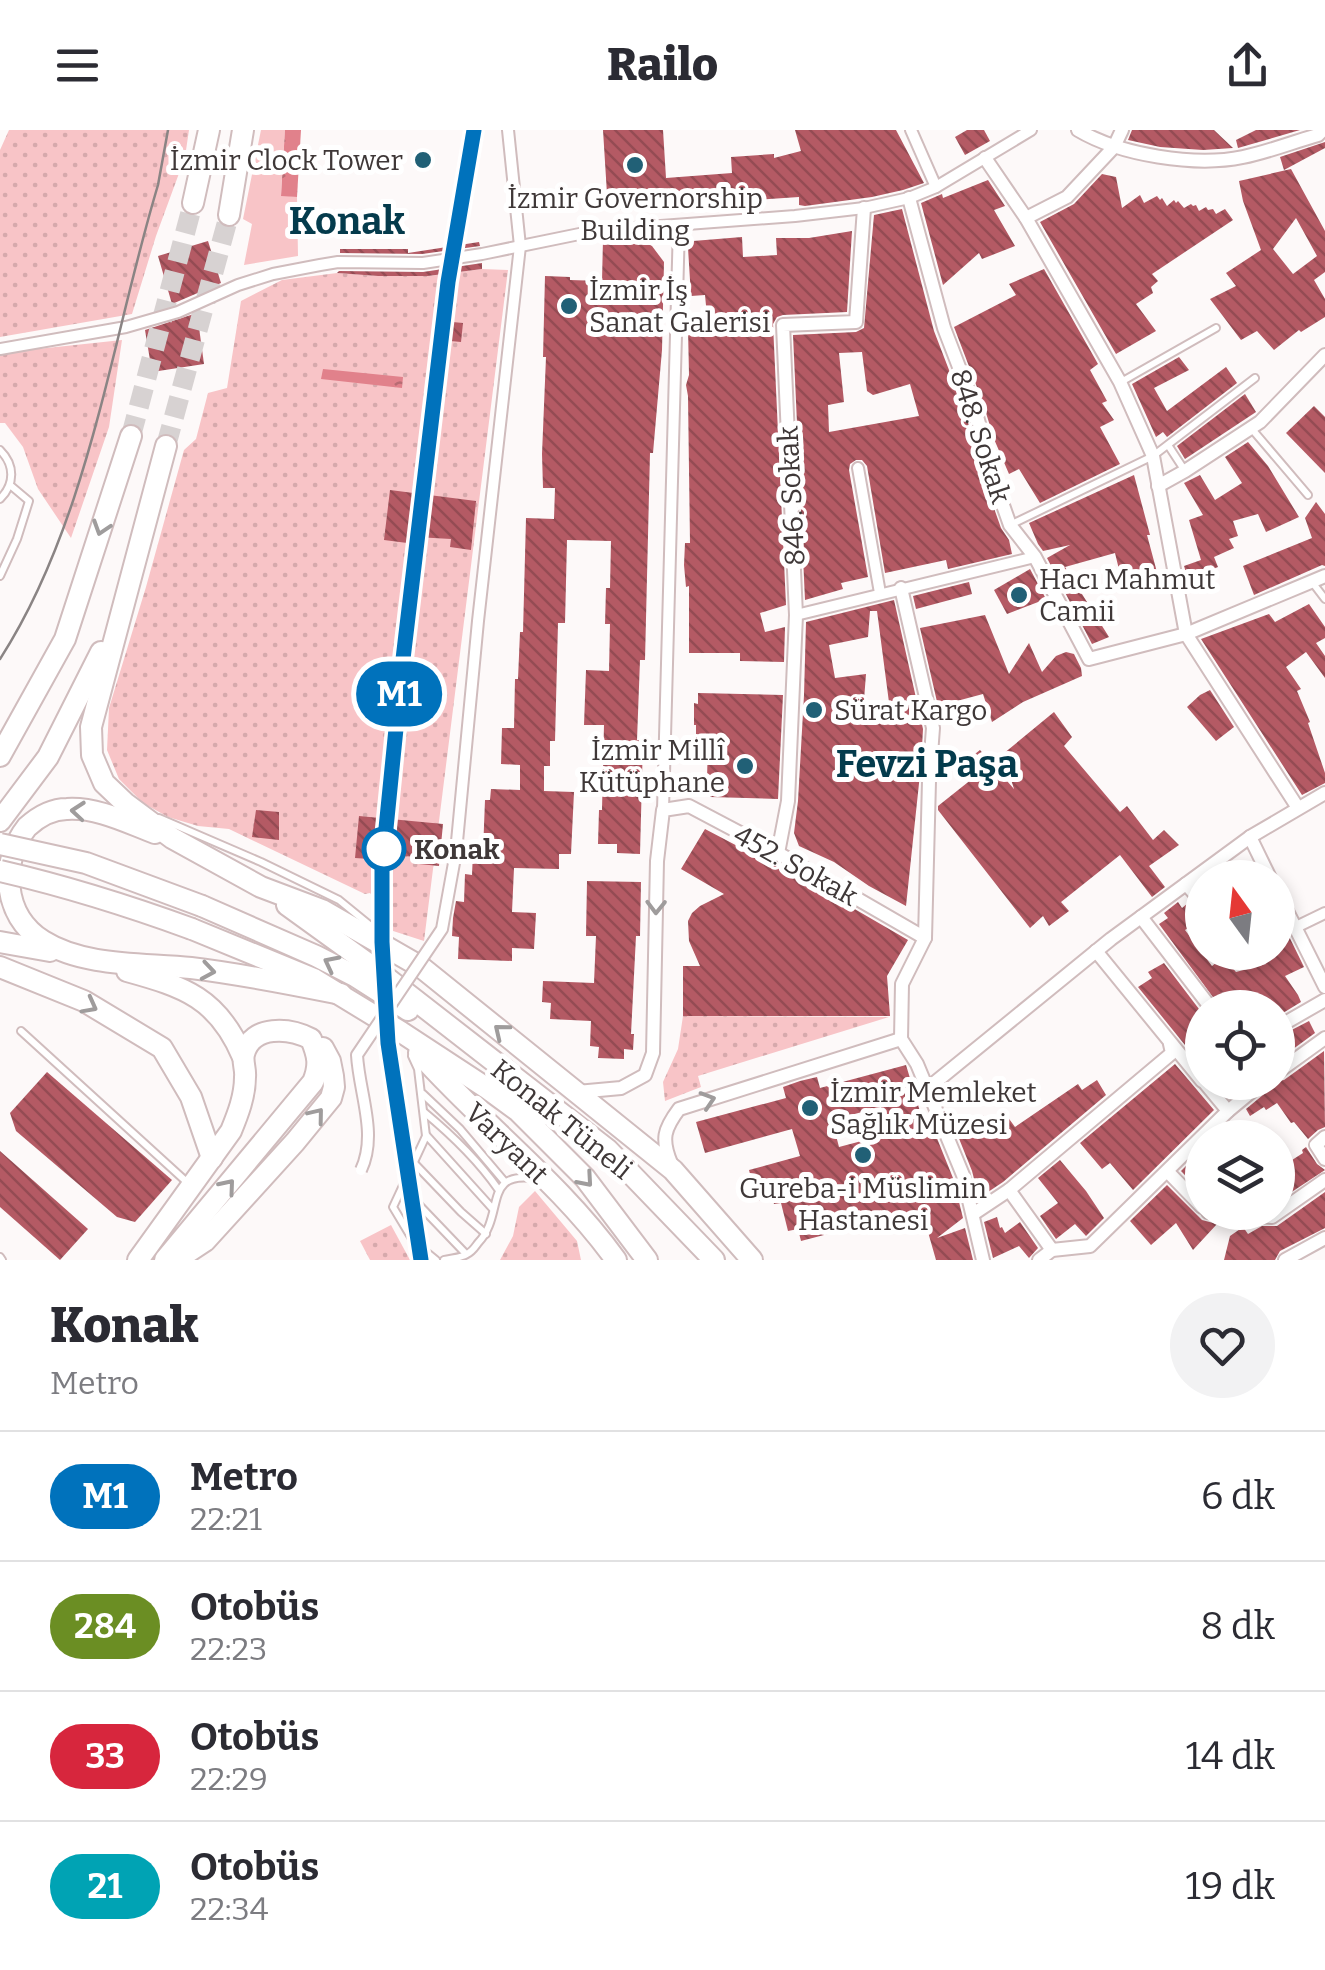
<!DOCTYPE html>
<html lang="tr">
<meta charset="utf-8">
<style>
body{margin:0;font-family:Bitter,serif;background:#f2f2f3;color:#2b2b33;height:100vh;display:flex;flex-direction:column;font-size:38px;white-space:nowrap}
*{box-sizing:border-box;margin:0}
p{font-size:32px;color:#7c7c81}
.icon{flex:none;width:55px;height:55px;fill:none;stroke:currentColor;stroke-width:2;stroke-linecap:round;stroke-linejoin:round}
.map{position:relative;height:1130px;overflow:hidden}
.sheet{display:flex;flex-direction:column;background:#fff;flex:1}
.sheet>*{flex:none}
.badge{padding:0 20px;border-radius:32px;font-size:35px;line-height:65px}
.needle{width:65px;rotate:345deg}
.tools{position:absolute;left:1185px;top:730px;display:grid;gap:20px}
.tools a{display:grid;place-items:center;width:110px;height:110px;border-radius:50%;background:#fff;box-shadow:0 5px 15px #0003;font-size:50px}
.map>.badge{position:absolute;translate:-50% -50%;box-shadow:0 0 0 5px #fff}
.round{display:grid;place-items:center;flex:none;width:105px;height:105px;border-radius:52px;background:#f2f2f3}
.head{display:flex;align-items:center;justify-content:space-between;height:170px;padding:0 50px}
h1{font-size:48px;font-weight:800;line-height:75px}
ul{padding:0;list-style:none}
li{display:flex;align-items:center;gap:30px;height:130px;padding:0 50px;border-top:2px solid #e1e1e2}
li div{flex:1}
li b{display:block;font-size:38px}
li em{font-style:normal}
li .badge{min-width:110px;font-weight:700;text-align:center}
header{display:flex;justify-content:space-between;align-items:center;height:130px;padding:0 50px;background:#fff;font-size:45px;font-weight:800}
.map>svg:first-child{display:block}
</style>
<header><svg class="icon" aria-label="menu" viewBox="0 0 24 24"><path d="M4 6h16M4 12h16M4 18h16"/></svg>Railo<svg class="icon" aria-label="share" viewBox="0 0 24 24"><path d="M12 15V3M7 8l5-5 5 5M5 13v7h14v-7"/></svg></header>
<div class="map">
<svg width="1325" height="1130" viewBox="0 0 1325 1130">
<defs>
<pattern id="park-dots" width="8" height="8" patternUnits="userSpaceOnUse" patternTransform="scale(2.5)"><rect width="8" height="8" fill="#f8c4c7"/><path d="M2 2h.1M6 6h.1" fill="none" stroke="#d6a9ac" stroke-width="1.8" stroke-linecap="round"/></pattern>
<pattern id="water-ripples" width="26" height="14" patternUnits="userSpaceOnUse" patternTransform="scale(2.5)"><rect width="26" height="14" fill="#e1818b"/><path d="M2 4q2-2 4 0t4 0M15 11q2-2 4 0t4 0" fill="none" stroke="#b86b73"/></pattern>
<pattern id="building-back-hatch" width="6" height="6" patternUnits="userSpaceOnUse" patternTransform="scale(2.5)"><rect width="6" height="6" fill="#b45a64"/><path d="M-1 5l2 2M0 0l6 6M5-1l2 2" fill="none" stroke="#944b53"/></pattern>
</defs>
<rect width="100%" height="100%" fill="#fdf9f9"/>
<path fill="#f8c4c7" d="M261,0h24l-4,65 16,2 1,59 -54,9 8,-41 -9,-5z"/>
<g fill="url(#park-dots)">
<path d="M9,0h180l-4,27 -29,79 -24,78 -132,23v-187z"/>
<path d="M482,139l26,1 -84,671 -34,-11 -18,-21 6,-6 -8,-10 -5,1 -136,-65 -31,-3 -30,-9 -25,-14 -24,-24 -12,-29 2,-42 37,-121 38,-137 12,-11 12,-46 19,-5 14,-87 41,-21 55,-7 41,3h51z"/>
<path d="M122,210l-13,87 -38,111 -33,-49 -15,-42 -18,-24h-5v-70z"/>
<path d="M683,886l206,1 -191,59 3,11 -36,14 -2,-19 15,-33z"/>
<path d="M535,1061l42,50 4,19h-81l13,-24 6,-29z"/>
<path d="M391,1095l19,35h-40l-10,-19z"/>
</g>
<g fill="url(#water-ripples)">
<path d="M285,0h16l-4,67 -16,-1z"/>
<path d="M323,239l80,8 -1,11 -81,-9z"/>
</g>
<g fill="url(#building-back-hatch)" fill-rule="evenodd">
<path d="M603,0h60l3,48 66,-5 -1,-16 43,-3v4l27,-7 -6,-21h101l28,53 -21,7 -31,7 -67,9 -6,-1v-8l-191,13z"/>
<path d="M967,0h17l6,11 -25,14 -10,-18z"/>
<path d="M1132,0h82l19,18 -30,2 -43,-3 -32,-7z"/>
<path d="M1256,0h44l-62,18 -2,-8z"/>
<path d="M1325,12v6l-41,22 -4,-13z"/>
<path d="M1291,39l34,62v41l-11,8 11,19v18l-24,15 -2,-2 -25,20 -17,-19 -16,9 -31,-41 26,-13 -10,-13 35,-23 -18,-49 -4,-20zM1296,88l21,38 -24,18 -20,-25z"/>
<path d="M1102,44l14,3 6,31 18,-13 4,8 13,-7 3,4 2,-2 5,8 7,-6 2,3 2,-2 6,7 7,-4 2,2 3,-1 3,6 7,-4 2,3 5,-1 3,5 9,-5 8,11 -81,54 6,7 -7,6 2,6 -17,11 20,27 -40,23 -76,-132 34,-18z"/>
<path d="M988,50l17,26 -11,4 21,36 -33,13 -3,-6 -36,32 -22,-82 21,-9 1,4z"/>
<path d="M902,79l32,122 30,78 26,88 11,31 8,12 3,14 -64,15 -2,-9 -61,13 -18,-107 -5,-6h-6l-6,4 -1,6 19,107 -27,6 2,6 -38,11 -12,-265 63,-3 8,-4 10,-113zM862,222l5,39 6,4 37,-11 9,32 -90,16 -1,-27 16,-3 -5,-49z"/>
<path d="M852,101l-5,81 -64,3 -6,2 -4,7 13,281 -26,8 5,19 20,-5 -1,35 -44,-1v-8h-51v-67l-3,1 -2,-22 1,-22h5l-2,-147 -2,-11 3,-10 -1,-47 20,-2 -3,-31 -14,1 -3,-48 5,-7 49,-4 1,20 34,-2 -1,-17h33z"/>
<path d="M635,107l17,9 12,16 -2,88 -9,103h-3l-5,207h-5l-3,80h6l-3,114 -23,-1v-9h-19l1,-34h3l2,-85h-20l2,-55 23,1 1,-47h-5l1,-36h4l1,-47 -44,-1 -2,83h-7l-3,118h-5v25h-6v25l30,1 -3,62h-12v15l-45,-1 -2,44 24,1 -2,36 -22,-1v13l-54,-2 1,-22 -7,-1 1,-18 3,-17 8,1 1,-28 7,1 1,-23h10l2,-52h5l1,-11 29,1v-25l-19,-1 1,-36h12l1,-49h3l2,-47h3l3,-114 28,1 1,-31h-12l-1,-34 4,-97h-3l2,-81 25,1v3l32,1 1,-42z"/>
<path d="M208,111l13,42 -49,21 -14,-48z"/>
<path d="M479,112l1,4 -58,8 -82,-1v-4h68v4z"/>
<path d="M482,133v6l-54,7h-50l-41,-3 2,-2 84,1z"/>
<path d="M1044,139l54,95 -8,6 17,31 -5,2 12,17 -14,7 20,37 -80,39 -21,-34 -10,5 -15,-35 -11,-36 -29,-76 62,-32 -7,-11z"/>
<path d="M197,183l7,51 -52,8 -7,-42z"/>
<path d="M442,191l21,2 -2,19 -21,-2z"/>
<path d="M1179,227l10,13 -35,18 13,23 59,-44 11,16 -70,54 -4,-5 -7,5 -24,-53z"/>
<path d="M1245,264l11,18 -71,47 -8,-13z"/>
<path d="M1314,276l11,11v56l-39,-40z"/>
<path d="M1248,312l20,24 31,51 -33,15 -8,-18 -25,7 5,15 -9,3 5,9 -20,9 4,10 -30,12 -4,-13 17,-6 -12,-40 14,-5 -19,-32 16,-8 15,25 27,-17 -17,-26z"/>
<path d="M1134,345l16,60h-3l11,41 -35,10 -8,-33 -50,14 44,70 -17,7 -45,-86 23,-13 -27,6 -5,-7 -9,-21z"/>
<path d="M390,360l86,11 -5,49 -21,-3 1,-8 -35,-2 -1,7 -31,-4z"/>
<path d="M1316,372l9,12v52l-3,-1 -68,30 -11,-29 69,-28 -7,-20z"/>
<path d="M1030,439l16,30 -39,15 -13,-24z"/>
<path d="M969,452l3,12 -56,15 -3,-13z"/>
<path d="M894,470l29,129 -1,18 -22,26 20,1 -14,132 -37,-20 -35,-24 -35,-16 -5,-13 4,-32 6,-106 2,-73zM870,481h7l13,99 -27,3 3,-39 -31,4 -6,-33 39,-8z"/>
<path d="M1309,474l16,23v11l-9,5 9,13v22l-19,-26 -20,15 15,22 -4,2 13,31 -2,1 17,50v10l-23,12 -101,-156 68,-25 6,8z"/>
<path d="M985,485l24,59 20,-31 13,29 14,-16 10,-4 8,2 7,14 1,8 -59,26 -31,20 -9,-28 -45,12 -18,-78z"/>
<path d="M1210,560l24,37 -18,14 -29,-34 13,-12z"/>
<path d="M698,563l85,2 -5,104 -68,-2v-17h-3l1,-41h-12v-14h-2v-22l4,1z"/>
<path d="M1054,582l18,25 -8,9 56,66 7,-6 26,34 11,-10 15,15 -30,21 16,21 -13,10 -32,-42 -59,47 8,9 -20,15 -6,-10 -13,12 -92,-118v-4l34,-27 -11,-14 19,-15 34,39 -11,-35z"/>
<path d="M256,680l23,2v28l-27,-3z"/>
<path d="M359,686l84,8 -4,42 -20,-2 1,-7 -36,-2v5l-29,-2z"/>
<path d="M705,699l122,64 81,47 -21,36 3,40h-207v-50h17l-11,-25 -1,-20 4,-8 8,-7 24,-12 -43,-25z"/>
<path d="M587,751l54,1 -1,54h-4l-5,98h3l-1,16 -9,-1v10l-26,-1 1,-11 -9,-1 1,-25 -41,-2 1,-16 -9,-1 1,-21 51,2 2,-47h-10z"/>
<path d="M1178,772l4,6 6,-5 13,16 -16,11 27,36 11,-9 13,15 30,-8 -8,-12h20v-38l26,53 -19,9 13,19 3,7 -23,14v-8h-57l-62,-84 9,-6 -4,-5z"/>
<path d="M1164,833l38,50v53l-64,-79 14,-9 -4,-6z"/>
<path d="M1309,891l6,12 -37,27v-23z"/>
<path d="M1324,921l1,76 -7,3 -10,9 -14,-17 -3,1 -14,-20 -11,7 -2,-3 -14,9 -4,-7 23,-19 4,-8 11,-2z"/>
<path d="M1175,934l39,46 -81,80 -23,-27 -8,6 -22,-26z"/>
<path d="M906,935l19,63 7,-2 21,52 10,40 -26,20 28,-10 8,32h-37l-10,-35 -21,6 -9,-3 -3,-11 -92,24 -3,-12 -10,2 -7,-28 -7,1 -2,-7 -15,4 -8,-31 51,-14 -8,-27 -87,24 -9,-31 90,-24 -3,-11 17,-6 17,-4 3,11zM881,977l7,27 -49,13 -7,-27z"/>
<path d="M47,942l125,108 -37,42 -18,-5 -101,-86 -6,-18z"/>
<path d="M1097,950l9,15 -103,87 -24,16 -7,-27 -18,-45 23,-7 6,-4 9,13 15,-12 8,11 63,-43 4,6z"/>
<path d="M1217,952h30l-18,15z"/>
<path d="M1306,1017l11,17 8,6 -47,31v-32l25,-16 -1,-3z"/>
<path d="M0,1021l88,78 -28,31 -60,-53z"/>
<path d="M1196,1026l6,10v27l-21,-22z"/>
<path d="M1060,1030l26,31 18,27 -18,18 -11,-12 -19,15 -16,-23 18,-13 -20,-25z"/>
<path d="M1167,1055l35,35 15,4 -24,26 -17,-27 -25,22 -21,-24z"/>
<path d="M1325,1062v36l-45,23 -5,9h-51l6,-24 13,-9 5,7 14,-8h15z"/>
<path d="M997,1087l3,11 2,-1 3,6 15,-11 18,26 -9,10 -10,-12 -26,12 -9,-36z"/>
</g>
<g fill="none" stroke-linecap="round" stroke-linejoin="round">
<g stroke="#d7d2d2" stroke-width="20" stroke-dasharray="20 10" stroke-linecap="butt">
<path d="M131,306l62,-233"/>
<path d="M166,316l63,-231"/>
</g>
<defs>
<g id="service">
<path d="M1121,252l95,-54"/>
<path d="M1251,298l57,67"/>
<path d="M1168,315l17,26"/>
<path d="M0,320c15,15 15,34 0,49"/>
<path d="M1010,395l143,-69 102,-78"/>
<path d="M0,446l17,-37 12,-38 -19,-16"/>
<path d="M1312,452l13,17"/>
<path d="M159,688l102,44 78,38 38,31"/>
<path d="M21,901l169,154"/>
<path d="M412,926l6,13 8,67 -33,71 21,35 22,18"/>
<path d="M423,964l37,35 44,52"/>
<path d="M424,982c29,24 53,47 74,77"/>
<path d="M427,1006l65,72"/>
<path d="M414,1033l47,49 25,22"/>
<path d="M404,1054l16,22 46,48"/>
<path d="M0,1127l2,3"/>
<path d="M444,1130c7,-2 18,-2 23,-6 5,-2 8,-7 11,-11 28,-29 3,-74 60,-64"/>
</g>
<g id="pedestrian">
<path d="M911,0l25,57"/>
<path d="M0,219l126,-22 52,-15 60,-27 35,-11 47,-9 18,-3 85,1 59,-9 112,-23 201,-15 69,-8 45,-10 27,-11 95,-57"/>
<path d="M858,338l22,125"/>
<path d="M796,485l239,-58"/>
<path d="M663,680l16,-585"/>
<path d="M456,722l22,-231 42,-375 -12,-116"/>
<path d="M1294,798l31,-15"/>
</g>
<g id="minor">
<path d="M1078,0c42,25 117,37 165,27 25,-5 50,-15 75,-22l5,-5"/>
<path d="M985,28l41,60 94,164 33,74 33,178 112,174"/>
<path d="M909,68l35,130 30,78 25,88 11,31 25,32 54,102 97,-25 139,-58"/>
<path d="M1026,88l41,-21 47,-50 8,-17"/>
<path d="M1158,356l27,-15 75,-49 65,-67"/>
<path d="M901,458l32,140 -4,53 -4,157 -23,46 -1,55 16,25 46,111 20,85"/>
<path d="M1250,707l20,41"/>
<path d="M778,723l10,-52 8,-186 -13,-290 73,-3 8,-114"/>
<path d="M1186,754l16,18"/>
<path d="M1278,763l47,94"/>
<path d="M1141,787l70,91"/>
<path d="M1096,821l106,130"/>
<path d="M1278,897l47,-27"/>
<path d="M1278,942l47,-34"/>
<path d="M1204,952l24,29"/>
<path d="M927,959l184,-150 139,-102 75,-44"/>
<path d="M577,962l44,-4 24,-13 8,-22 4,-192 6,-51 26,-4 89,47 147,85"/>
<path d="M1325,1007l-9,8 9,14"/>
<path d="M671,1033c-10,-24 -7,-34 8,-54l222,-70"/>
<path d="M1168,1042l34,35"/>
<path d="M1009,1060l43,60"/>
<path d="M1208,1082l64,5 53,-37"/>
<path d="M973,1084l36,-24 163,-137 -2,-9"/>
<path d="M1039,1130l13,-10 38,-4 138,-135 35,-29"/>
<path d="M1285,1130l40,-22"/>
</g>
<g id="primary">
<path d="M193,73l16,-73"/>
<path d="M229,85l14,-85"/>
<path d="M166,316l-75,281 1,28 12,28 21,20 47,35 89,49 61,23 99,57 252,203 79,90"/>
<path d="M0,626l65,-117 66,-203"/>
<path d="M0,691l48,-64 53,-105"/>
<path d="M155,703c-27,-10 -58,-26 -88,-24 -15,0 -29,8 -40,18 -27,34 -25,88 16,114 41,26 101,22 148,27 51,6 100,16 150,26"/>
<path d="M287,775l83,60 238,185 106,110"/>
<path d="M202,776l114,50 39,20 53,34"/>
<path d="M192,799l122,50 87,53 87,57 30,22 67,67 62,82"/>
<path d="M0,812l50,9"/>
<path d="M0,837l84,34 78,47 29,49 21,61"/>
<path d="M127,841c58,16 91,27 116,86"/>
<path d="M419,923c63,71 141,129 197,207"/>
<path d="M138,1130l93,-129c7,-17 14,-35 14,-54 1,-8 -3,-15 -1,-23 8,-30 46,-26 67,-15 7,17 9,26 2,43l-148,178"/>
<path d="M176,1130l29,-19 90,-99 36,-44 3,-11 -1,-11 -3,-15 -7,-13"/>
</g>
</defs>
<use href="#service" stroke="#d0bcbd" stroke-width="10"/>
<use href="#pedestrian" stroke="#d0bcbd" stroke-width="14"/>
<use href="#minor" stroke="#d0bcbd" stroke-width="16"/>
<use href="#primary" stroke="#d0bcbd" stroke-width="24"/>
<use href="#service" stroke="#fff" stroke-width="6"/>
<use href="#pedestrian" stroke="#fff" stroke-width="10"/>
<use href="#minor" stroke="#fff" stroke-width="12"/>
<use href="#primary" stroke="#fff" stroke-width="20"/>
<path stroke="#8a8484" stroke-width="2.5" d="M0,529c89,-138 111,-318 158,-474l10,-55"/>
<defs>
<path id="pedestrian-bridge" d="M361,1040c17,-36 -2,-77 -4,-115l85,-126 14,-77"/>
<g id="primary-bridge">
<path d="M0,714l86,19 116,43"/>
<path d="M0,741c65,15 129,35 192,58"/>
</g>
</defs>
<use href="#pedestrian-bridge" stroke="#d0bcbd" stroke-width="14" stroke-linecap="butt"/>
<use href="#primary-bridge" stroke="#d0bcbd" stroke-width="24" stroke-linecap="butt"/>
<use href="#pedestrian-bridge" stroke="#fff" stroke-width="10"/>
<use href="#primary-bridge" stroke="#fff" stroke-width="20"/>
</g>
<defs><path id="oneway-chevron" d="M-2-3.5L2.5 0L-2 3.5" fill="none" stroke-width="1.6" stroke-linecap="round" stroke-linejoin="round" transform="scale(2.5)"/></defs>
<g stroke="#9f9c9c">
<use href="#oneway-chevron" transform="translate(101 398) rotate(108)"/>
<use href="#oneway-chevron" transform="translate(78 681) rotate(-175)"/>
<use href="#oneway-chevron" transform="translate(656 777) rotate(91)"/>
<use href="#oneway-chevron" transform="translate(331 833) rotate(-153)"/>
<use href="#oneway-chevron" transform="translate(208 841) rotate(9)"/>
<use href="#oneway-chevron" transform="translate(90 876) rotate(28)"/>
<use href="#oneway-chevron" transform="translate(501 901) rotate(-141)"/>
<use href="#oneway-chevron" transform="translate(708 970) rotate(-18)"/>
<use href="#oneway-chevron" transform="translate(317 985) rotate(-51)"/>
<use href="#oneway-chevron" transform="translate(586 1050) rotate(49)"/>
<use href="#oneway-chevron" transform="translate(228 1056) rotate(-50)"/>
</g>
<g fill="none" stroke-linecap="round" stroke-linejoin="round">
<defs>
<path id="line" d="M421,1130l-33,-217 -6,-101v-74l21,-209 45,-377 26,-152"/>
</defs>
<use href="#line" stroke="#fff" stroke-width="22"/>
<use href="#line" stroke="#0072bc" stroke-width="15"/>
</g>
<g fill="#216076" stroke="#fff" stroke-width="4">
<circle cx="423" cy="30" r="10"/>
<circle cx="635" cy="35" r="10"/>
<circle cx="569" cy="176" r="10"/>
<circle cx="1019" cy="465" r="10"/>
<circle cx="814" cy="580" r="10"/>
<circle cx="745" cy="636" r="10"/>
<circle cx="810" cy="978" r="10"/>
<circle cx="863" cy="1025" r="10"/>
</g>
<circle fill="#fff" stroke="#0072bc" stroke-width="5" cx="384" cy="719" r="20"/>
<g text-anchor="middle" stroke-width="10" stroke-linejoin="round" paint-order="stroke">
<g font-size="28" fill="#3f3838" stroke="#fff" text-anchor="start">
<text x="403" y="40" text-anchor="end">İzmir Clock Tower</text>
<text x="635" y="78" text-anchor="middle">İzmir Governorship<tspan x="635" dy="32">Building</tspan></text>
<text x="589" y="170">İzmir İş<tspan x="589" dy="32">Sanat Galerisi</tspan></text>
<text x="1039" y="459">Hacı Mahmut<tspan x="1039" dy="32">Camii</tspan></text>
<text x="834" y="590">Sürat Kargo</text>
<text x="725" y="630" text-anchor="end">İzmir Millî<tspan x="725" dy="32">Kütüphane</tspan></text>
<text x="830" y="972">İzmir Memleket<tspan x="830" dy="32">Sağlık Müzesi</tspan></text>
<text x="863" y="1068" text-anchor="middle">Gureba-i Müslimin<tspan x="863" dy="32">Hastanesi</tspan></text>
</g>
<g font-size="28" fill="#3f3838" stroke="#fff">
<text transform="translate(981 306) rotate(72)" y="10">848. Sokak</text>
<text transform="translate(791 366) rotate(-93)" y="10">846. Sokak</text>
<text transform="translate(796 735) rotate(29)" y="10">452. Sokak</text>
<text transform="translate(562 989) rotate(39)" y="10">Konak Tüneli</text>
<text transform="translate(507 1013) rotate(44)" y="10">Varyant</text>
</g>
<g font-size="28" font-weight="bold" fill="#3f3838" stroke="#fff" text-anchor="start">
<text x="414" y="729">Konak</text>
</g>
<g font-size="38" font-weight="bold" fill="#043b4c" stroke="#fff">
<text x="347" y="104">Konak</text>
<text x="927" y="647">Fevzi Paşa</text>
</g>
</g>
</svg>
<div class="tools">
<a><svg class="needle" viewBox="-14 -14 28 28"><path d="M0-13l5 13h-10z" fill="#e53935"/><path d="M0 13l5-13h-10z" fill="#7c7c81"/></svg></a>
<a><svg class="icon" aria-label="locate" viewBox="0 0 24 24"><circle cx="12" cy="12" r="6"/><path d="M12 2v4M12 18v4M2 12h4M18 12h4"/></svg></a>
<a><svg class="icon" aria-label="layers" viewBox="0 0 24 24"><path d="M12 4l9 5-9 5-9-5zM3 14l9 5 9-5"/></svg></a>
</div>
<b class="badge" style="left:399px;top:564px;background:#0072bc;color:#fff">M1</b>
</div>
<section class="sheet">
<div class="head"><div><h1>Konak</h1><p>Metro</p></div><a class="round"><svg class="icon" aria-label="heart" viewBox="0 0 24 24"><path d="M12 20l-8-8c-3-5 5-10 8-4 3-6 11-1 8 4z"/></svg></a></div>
<ul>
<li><span class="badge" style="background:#0072bc;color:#fff">M1</span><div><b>Metro</b><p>22:21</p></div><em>6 dk</em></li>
<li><span class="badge" style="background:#6b8e23;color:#fff">284</span><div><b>Otobüs</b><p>22:23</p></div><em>8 dk</em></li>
<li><span class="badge" style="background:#d7263d;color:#fff">33</span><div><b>Otobüs</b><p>22:29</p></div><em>14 dk</em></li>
<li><span class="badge" style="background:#00a3b4;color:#fff">21</span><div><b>Otobüs</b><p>22:34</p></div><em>19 dk</em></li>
</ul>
</section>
